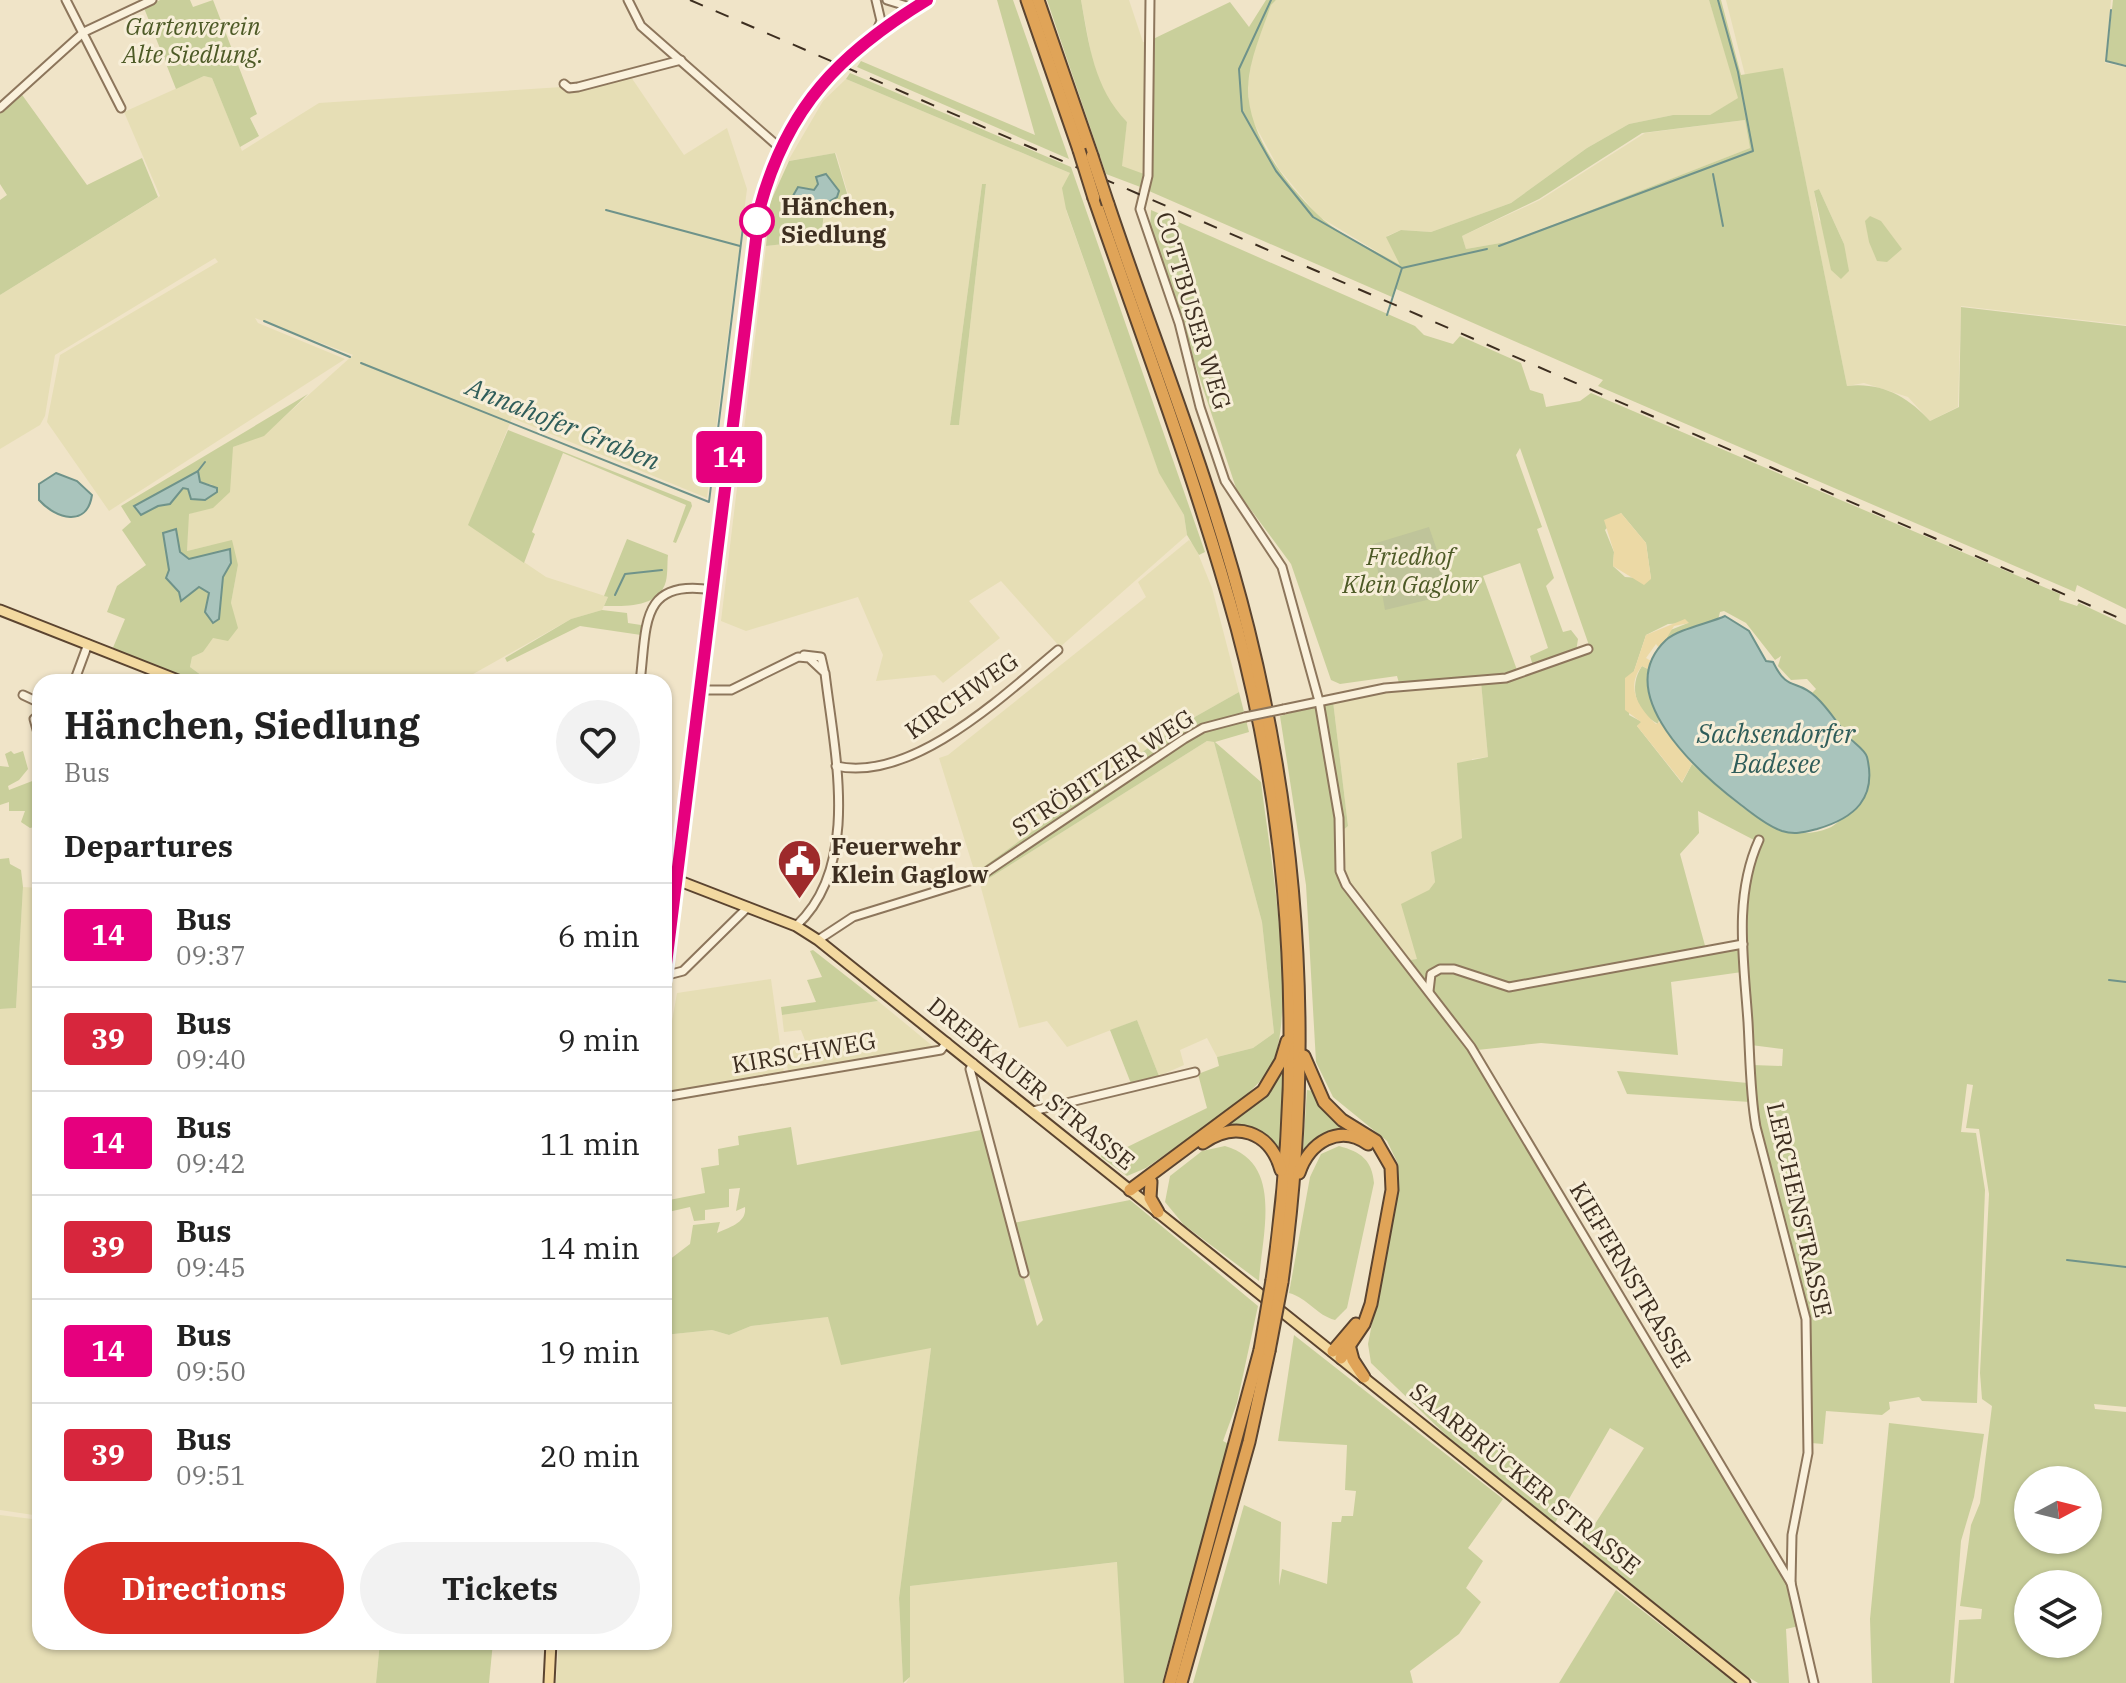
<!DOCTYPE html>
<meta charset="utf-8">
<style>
body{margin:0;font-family:"IBM Plex Serif",serif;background:#f2f2f2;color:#222;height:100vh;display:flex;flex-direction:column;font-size:30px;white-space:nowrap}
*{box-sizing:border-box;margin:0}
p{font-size:26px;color:#767676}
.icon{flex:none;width:44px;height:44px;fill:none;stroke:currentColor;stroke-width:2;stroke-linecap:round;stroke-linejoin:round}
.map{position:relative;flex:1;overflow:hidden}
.drawer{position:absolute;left:32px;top:674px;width:640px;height:976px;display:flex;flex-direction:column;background:#fff;border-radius:24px;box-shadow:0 2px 6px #0004}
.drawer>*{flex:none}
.badge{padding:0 16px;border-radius:6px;font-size:28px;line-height:52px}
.needle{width:52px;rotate:83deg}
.buttons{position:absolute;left:2014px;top:1466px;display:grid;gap:16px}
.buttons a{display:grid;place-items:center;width:88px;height:88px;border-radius:50%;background:#fff;box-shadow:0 2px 6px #0004;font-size:40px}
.map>.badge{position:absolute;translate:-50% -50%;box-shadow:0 0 0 4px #fff}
h2{padding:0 32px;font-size:30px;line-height:72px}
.round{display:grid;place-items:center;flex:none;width:84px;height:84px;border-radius:42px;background:#f2f2f2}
.overview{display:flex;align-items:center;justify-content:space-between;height:136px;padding:0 32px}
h1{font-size:38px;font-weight:700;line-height:60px}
.button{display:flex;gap:16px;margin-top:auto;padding:16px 32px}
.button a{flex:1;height:92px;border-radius:48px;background:#d93025;color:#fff;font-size:32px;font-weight:700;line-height:92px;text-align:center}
.button a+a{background:#f2f2f2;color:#222}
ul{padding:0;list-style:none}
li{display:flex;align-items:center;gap:24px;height:104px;padding:0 32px;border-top:2px solid #e0e0e0}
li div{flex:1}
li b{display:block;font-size:30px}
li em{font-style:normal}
li .badge{min-width:88px;font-weight:700;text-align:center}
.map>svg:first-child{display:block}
</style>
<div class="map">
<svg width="2126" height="1683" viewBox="0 0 2126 1683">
<rect width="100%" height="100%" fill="#f0e4c8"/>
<g fill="#e6deb5" fill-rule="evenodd">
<path d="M1081,0h48l14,42h4v134l-26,-9 6,-45 -18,-18 -14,-29z"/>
<path d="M1276,0h433l30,98 -29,17h-37l-44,9 -42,24 -76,55 -80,29 -30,-2 -14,6 14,30 -83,-50 -39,-47 -29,-53 -2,-31 4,-28 19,-52z"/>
<path d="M1726,0h385l-6,63 21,4v258l-165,-19 -3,101 -28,14 -22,-24 -44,-14 -17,3 -64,-317 -38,6zM1819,189l16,35 9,20 -25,-24 -5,-29z"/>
<path d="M204,76l8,2 30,73 77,-48 243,-16 9,5 60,-15 53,78 43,-27 20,61 -40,309 -195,-80 -43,107 77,52 62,20 -6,13 -31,9 -112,63h-255l1,-4 -15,-11 2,-10 11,-5 28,-49 7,-38 -26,-20 -25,6 1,-37 25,-7 20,-60 31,-12 89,-80 -98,-37 3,5 87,36 -236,152 -62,-89 13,-67 158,-93 -3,-4 -160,97 -10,61 -5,9 -40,24v-154l160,-99 -36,-84z"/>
<path d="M846,79l224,94 -4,37 93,262 25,43 3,20 -127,112 -59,-66 -32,20 31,37 -57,45 -8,-8 -59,6 7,-26 -25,-58 -112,34 -25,-10 45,-375 53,-6 5,-22 29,-7 -17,-58 -48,8 35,-60zM982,184l4,1 -27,239 -9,1z"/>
<path d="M1745,120l5,28 -238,93 -46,8 -4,-13 78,-36 105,-67z"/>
<path d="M1189,540l6,6 17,42 27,104 -62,35 -202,146 -36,-115 9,-3 198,-158 -8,-15z"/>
<path d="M1481,682l7,75 -16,2 -10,79 -31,14 4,30 -6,8 -11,69 -11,1 -59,-75 -5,-13 -1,-41 6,-5 -15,-125 31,-7z"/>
<path d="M1207,741l7,1 48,180 12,111 -21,15 -36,9 -10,-19 -27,12 4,15 -25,11 -22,-56 -70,27 -20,-26 -28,7 -39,-144z"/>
<path d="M23,887l17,1v628l-40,-6v-501l16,-1z"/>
<path d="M771,979l13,94 -120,21v-28l13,-73z"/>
<path d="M878,1001l57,47 -147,24 -3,-25 21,-4 -5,-13 -17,2 -2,-17z"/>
<path d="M828,1317l103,31 -32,250 4,85h-347l3,-41h105v-307l48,-5 17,5 22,-9z"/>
<path d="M0,1515l40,5v122h340l-4,41h-376z"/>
<path d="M1118,1562l6,121h-218l4,-6v-91z"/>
</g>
<g fill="#c9cf9b" fill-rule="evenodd">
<path d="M160,0h30l3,7 20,-7 44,114 -7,4 9,18 -19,11 -28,-69 -8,-2 -28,13 -32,-81z"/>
<path d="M997,0h16l56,159 -212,-92 4,-6 174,74z"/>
<path d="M1047,0h34c8,45 13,88 46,122l-5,44 22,8 -1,14 -37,-14z"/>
<path d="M1266,0h10l-5,5c-9,27 -22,54 -23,83 0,46 36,94 69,126 21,21 57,35 83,51l-14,-28 15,-7 30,2 80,-29 76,-55 42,-24 44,-9h37l28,-17 -29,-98h12l20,75 42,-7 64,318c35,-4 61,11 83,35l29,-14 2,-100 165,19v283l-49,-24 -2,7 -477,-206 5,-6 -207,-91v-3l-4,11 -243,-106 2,-151 79,-38 19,25zM1745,120l5,28 -238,93 -46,8 -4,-13 77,-37 103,-66z"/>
<path d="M2113,0h13v65l-20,-4z"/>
<path d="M850,73l221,94 134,385 -6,3 -12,-20 -3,-20 -25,-42 -93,-264 -4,-21 8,-15 -224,-94z"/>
<path d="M20,92l67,93 55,-27 16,39 -158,98v-95l7,-5 -7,-11v-74z"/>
<path d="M835,153l17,57 -28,5 -4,25 -54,6 4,-43 19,-42z"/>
<path d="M982,184h4l-27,241h-9z"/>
<path d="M1819,189l25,55 5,27 -8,8 -10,-9 -17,-79z"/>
<path d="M1151,210l264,116 9,9 29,9 7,-8 61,27 9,27 13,4 3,13 34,-6 11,-8 469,201 -1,6 18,6 2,-3 47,22v782l-32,-3 1,5 31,3v271h-172l5,-63 22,-1 1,-10 -22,-3 11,-81 9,-22 12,-97 -10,-7 -2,-26 9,-179 -10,-65 -13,-1 7,-43 -6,-1 -6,48 15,1 9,57 -8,213 -55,-2 -3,-4 -30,5 1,7 -8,6 -56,-4 -3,33 -12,-1 -3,-123 -50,-192 -6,-63 30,1 1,-17 -32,-4c-4,-70 -7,-136 3,-205l-56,-29 1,22 -19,21 27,99 34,-7 1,26 -71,10 7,73 -137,-12 -73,8 321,538 10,37 -13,3 3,54h-31l-18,-11 -158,-128 62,-96 -34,-20 -55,95 -107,-86 -77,-74 -3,-19 30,-153v-27l-11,-23 -54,-44 -17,-35 -10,-177 -26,-169 38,-11 20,113 1,54 63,89 15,-2 -16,-55 28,-14 6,-8 -4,-30 31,-14 -5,-75 31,-6 -7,-75 28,-3 82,-28 -71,-203 -4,7 26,72 -5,2 17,49 -8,8 17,46 8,-2 7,9 -2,13 -43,14 -3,-10 18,-8 -28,-85 -37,13 34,94 -36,8 -82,5 -2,-7 -57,8 -9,-4 -40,-116 -54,-73 -87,-263zM1621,513l25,30 5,36 -26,-2 -12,-11 1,-14 -9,-22zM1724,611l22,12 29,37 6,-4 -3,10 13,14 16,-1 9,10 -4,4 55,63 -2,39c-10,9 -24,28 -36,33 -52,22 -100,-33 -137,-64l-10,19 -45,-57 5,-4 -13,-7 5,-44 12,-36 22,-11 20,-1 -20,8 -1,7 51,-18 2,-8zM2028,1480h60v60h-60zM2028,1584h60v60h-60z"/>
<path d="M1870,216l11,5 21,28 -15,13 -10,-1 -8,-19 -4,-21z"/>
<path d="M308,394l-44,42 -31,11 -3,45 -17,16 -24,6 -2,37 45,-11 6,25 -7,38 7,25 -10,13 -15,-3 -10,14 -11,5 -2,10 15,11 -1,4h-9l-83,-32 13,-31 -18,-7 10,-26 29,-21 -24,-35 9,-8 -10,-16zM197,471l3,11 13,3 -31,3 -12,16 -12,2 16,-20zM176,529l4,23 9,7 41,-10 1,14 -8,14 -4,42 -10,-26 -10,-7 -20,6 -13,-14 3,-8 -6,-37z"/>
<path d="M508,430l183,72 1,4 -16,37 -3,-1 13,-37 -123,-52 -31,79 3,2 -11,29 -56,-38z"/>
<path d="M627,539l41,16c-1,8 0,17 -2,26 -7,27 -40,25 -62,25l4,-9 -4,-1z"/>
<path d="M602,610l25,3 1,10 13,2v10l-61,-9 -73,36 -2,-4 66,-39z"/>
<path d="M1642,666l6,3 2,29 10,18 -2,8c-22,-12 -30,-37 -16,-58z"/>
<path d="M1239,692l10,40 -34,10 46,40c7,61 41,244 6,291 -28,36 -84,68 -121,95l-19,8 -26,-19 5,-15 11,10 90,-44 -9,-34 21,-8 -2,-9 36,-9 21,-15 -12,-111 -48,-180 -7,-1 -227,143 -5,-11 202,-146z"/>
<path d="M1333,701l15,125 -6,5 -21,-127z"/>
<path d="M11,751l3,3 9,-3 5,18 -9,11 -11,6 1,4 31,-12 -1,48 -9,2 -9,-6 4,-11h-16v-9l-9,3v-39l9,1 -4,-13z"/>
<path d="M9,858l1,6 11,6 2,17 -7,121 -16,1v-150z"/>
<path d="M813,950l65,51 -96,14 -1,-8 35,-5 -9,-22 15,-3 -12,-26z"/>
<path d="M1137,1020l22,56 -27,10 -22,-56z"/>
<path d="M1284,1069l-5,83c-11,-20 -30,-27 -53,-28l43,-34z"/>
<path d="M1617,1071l131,12 2,19 -123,-8z"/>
<path d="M1307,1090l6,1 15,22 21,17 -28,6 -18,14z"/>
<path d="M791,1127l6,38 184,-35 39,136 -2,6 6,7 13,47 6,-6 -30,-97 117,-23 128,106 -21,97 -14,38 6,3 -67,239h-38l-7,-121 -207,24v91l-7,6 -4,-85 32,-250 -90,17 -13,-48 -77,9 -22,9 -17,-5 -48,5v-81l5,6 21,-16 3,-19 27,-3 -3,11c12,-6 30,-10 28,-26l-9,4 4,-23 -11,1v18l-24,3v10l-11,1 -4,-14 -26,6v-12l41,-8 -4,-25 18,-3 -1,-16 21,-4 -1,-9z"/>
<path d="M1225,1146c59,17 37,87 34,135l-75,-56 -19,-23 5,-26 32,-25z"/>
<path d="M1339,1146c22,6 33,14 35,37l-27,125 -12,12c-19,-5 -27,-22 -46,-27l21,-116 11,-23z"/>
<path d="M1294,1335l209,164 -35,49 15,13 -17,27 15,14 -22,32 -49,37 3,12h-220l51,-178 37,17 -2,64 3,-17 45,15 5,-62h9l1,-6h11l3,-25 -11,-1 2,-45 -69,-4z"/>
<path d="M1889,1423l95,11 -10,63 -13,44 -11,142h-78l-2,-64z"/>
<path d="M1616,1590l119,93h-176z"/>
<path d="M380,1642h113l-4,41h-113z"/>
</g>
<g fill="#ecd9a5">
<path d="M1621,513l25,30 5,36 -7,6 -31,-19 1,-14 -10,-32z"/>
<path d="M1685,619l4,4 -15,3 -14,23 -4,-5 -10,14 5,3 -3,8 -6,-3c-17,21 -3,43 14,58l4,-2 32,42 -10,18 -45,-56 4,-4 -16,-12v-32l9,-7 12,-36z"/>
</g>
<path fill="#bfc49a" d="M1429,527l23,67 -67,16 -12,-66z"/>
<g fill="#a9c4bc" stroke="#6f938a" stroke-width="2">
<path d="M826,174l13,17 -2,6 -14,8 -41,10 16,-28 16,3 4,-6 -2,-7z"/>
<path d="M198,471l2,11 17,6v4l-12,8 -14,-1 -3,-10 -5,-1 -13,16 -12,2 -17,9 -7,-9z"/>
<path d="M56,473l21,8 15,14c-5,33 -36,24 -53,5v-16z"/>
<path d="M176,529l4,23 9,7 41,-10 1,14 -8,14 -4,42 -6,4 -8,-11 4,-19 -10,-6 -18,14 -2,-9 -13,-14 3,-8 -6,-37z"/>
<path d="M1725,616l24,15 17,30 7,1c15,31 23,16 43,35 13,12 20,25 31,38 5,7 18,14 20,22 10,41 -12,61 -50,72 -12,3 -22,6 -35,2 -15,-5 -29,-17 -41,-26 -42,-32 -132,-111 -75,-165 12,-11 44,-17 59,-24z"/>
</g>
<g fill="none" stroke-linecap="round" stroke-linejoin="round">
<g stroke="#6f938a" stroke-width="2">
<path d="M1271,0l-32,69 3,42 34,60 37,46 89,51"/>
<path d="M2111,10l-5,51 20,5"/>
<path d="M1713,174l10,52"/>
<path d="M606,210l134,36"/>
<path d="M1499,246l254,-95 -15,-79 -20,-72"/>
<path d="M1387,315l15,-47 85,-19"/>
<path d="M264,321l86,36"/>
<path d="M361,363l348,139 34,-275 6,-5"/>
<path d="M198,471l7,-9"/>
<path d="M615,595l10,-21 37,-4"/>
<path d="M2109,980l17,2"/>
<path d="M2067,1260l59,7"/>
</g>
<defs>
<g id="minor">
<path d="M66,0l55,108"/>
<path d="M628,0l13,26 139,122"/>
<path d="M887,0l26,8"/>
<path d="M1150,0l-2,176 -8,33 39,114 21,84 25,74 57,86 37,134 20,117 1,53 6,14 125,162 320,536"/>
<path d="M875,35l6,-14 -5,-21"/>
<path d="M564,84l5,4 9,-1 103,-27"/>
<path d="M0,108l84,-76 68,-32"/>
<path d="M804,655l17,2 3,13"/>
<path d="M74,682l14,-38"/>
<path d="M640,682c7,-55 -1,-104 72,-92"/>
<path d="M701,690h30l67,-33 11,1 16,15c9,78 37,192 -29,253"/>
<path d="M23,695l17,8"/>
<path d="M1284,709l101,-21 121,-10 82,-29"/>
<path d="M40,714l-6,5 6,21"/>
<path d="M836,766c76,17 168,-71 222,-116"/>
<path d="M1759,840c-26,57 -15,122 -11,182 2,35 2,71 8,105l50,192 2,134 -16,82 -1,48 23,100"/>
<path d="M818,940l35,-23 123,-38 208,-140 19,-11 42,-11"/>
<path d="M664,976l19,-5 65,-64"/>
<path d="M1429,991l2,-17 9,-5h14l55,18 234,-43"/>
<path d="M973,1063l-3,6 54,204"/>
<path d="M664,1097l277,-47 6,-8"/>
<path d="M1033,1111l162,-39"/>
</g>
<g id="major">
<path d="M0,610l183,72"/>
<path d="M664,875l132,51 22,14 927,743"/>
<path d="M664,979l96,-772c28,-104 78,-152 167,-207"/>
<path d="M549,1683l2,-41"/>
</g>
<g id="highway">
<path d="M1027,0l52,150"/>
<path d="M1038,0l54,156"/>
<path d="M1094,198c49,142 103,284 143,430 57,213 67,434 35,652"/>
<path d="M1108,204c47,140 104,280 140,424 54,216 65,434 34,654"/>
<path d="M1304,1056l20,46 18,18 34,21 15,26 1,23 -21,114 -7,20 -23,34"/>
<path d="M1203,1143c32,-23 67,-12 78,27"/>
<path d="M1299,1173c10,-30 40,-50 69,-29"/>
<path d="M1151,1182l-1,16 8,14"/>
<path d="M1130,1190l133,-99 18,-30 6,-20"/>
<path d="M1349,1345l4,15 11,17"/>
<path d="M1333,1351l23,-27"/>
<path d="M1170,1683l90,-333"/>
<path d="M1181,1683l68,-241 20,-91"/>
</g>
</defs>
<use href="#minor" stroke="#8d765c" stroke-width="11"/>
<use href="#major" stroke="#5b4430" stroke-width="13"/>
<use href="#highway" stroke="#5b4430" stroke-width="15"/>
<use href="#minor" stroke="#faf1dc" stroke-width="7"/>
<use href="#major" stroke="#f3d9a0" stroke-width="9"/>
<use href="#highway" stroke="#e0a458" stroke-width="11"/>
<path stroke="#3d2e20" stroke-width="2" stroke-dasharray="14 14" stroke-linecap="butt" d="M690,0l1436,621"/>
<defs>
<path id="minor-bridge" d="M1245,717l39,-8"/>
<g id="highway-bridge">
<path d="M1079,150l15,48"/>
<path d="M1092,156l16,48"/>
<path d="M1260,1350l12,-70"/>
<path d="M1269,1351l13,-69"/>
</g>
</defs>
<use href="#minor-bridge" stroke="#8d765c" stroke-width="11" stroke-linecap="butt"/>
<use href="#highway-bridge" stroke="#5b4430" stroke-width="15" stroke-linecap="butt"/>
<use href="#minor-bridge" stroke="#faf1dc" stroke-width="7"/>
<use href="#highway-bridge" stroke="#e0a458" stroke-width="11"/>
</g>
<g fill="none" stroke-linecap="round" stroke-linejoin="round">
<defs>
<path id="line" d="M664,980l96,-773c27,-100 80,-154 167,-207"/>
</defs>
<use href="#line" stroke="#fff" stroke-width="18"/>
<use href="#line" stroke="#e6007e" stroke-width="12"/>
</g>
<defs>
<symbol id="civic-pin" viewBox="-11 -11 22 30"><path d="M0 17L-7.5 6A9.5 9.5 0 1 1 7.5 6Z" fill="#9e2a2b" stroke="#f7eed8"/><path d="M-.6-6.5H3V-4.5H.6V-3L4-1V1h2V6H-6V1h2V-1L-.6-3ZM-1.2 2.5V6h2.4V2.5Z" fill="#fff"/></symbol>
</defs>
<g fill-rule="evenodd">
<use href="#civic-pin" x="774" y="836" width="51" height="69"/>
</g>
<circle fill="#fff" stroke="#e6007e" stroke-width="4" cx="757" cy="221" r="16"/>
<g text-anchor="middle" stroke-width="6" stroke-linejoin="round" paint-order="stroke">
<g font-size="24" font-style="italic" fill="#4d5a26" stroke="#f7eed8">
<text x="193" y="35">Gartenverein<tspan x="193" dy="28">Alte Siedlung.</tspan></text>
<text x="1410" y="565">Friedhof<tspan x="1410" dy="28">Klein Gaglow</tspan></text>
</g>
<g font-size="24" font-weight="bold" fill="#3d2e20" stroke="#f7eed8" text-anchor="start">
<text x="781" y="215">Hänchen,<tspan x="781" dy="28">Siedlung</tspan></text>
</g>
<g font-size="24" fill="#3d2e20" stroke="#f7eed8">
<text transform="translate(1193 311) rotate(73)" y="8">COTTBUSER WEG</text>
<text transform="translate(962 696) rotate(-35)" y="8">KIRCHWEG</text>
<text transform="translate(1103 773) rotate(-33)" y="8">STRÖBITZER WEG</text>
<text transform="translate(804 1053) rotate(-10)" y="8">KIRSCHWEG</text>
<text transform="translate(1031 1084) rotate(39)" y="8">DREBKAUER STRASSE</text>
<text transform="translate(1799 1210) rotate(77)" y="8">LERCHENSTRASSE</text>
<text transform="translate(1630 1275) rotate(59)" y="8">KIEFERNSTRASSE</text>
<text transform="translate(1525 1479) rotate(39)" y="8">SAARBRÜCKER STRASSE</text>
</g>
<g font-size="24" font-weight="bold" fill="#3d2e20" stroke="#f7eed8" text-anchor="start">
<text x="831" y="855">Feuerwehr<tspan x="831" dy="28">Klein Gaglow</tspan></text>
</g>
<g font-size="26" font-style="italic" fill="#2f5d5a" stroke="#f7eed8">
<text transform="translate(563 424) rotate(22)" y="9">Annahofer Graben</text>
<text x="1776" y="743">Sachsendorfer<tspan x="1776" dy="30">Badesee</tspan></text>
</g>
</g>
</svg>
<div class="buttons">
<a><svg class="needle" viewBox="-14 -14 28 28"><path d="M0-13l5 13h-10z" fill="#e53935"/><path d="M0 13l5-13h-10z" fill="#767676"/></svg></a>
<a><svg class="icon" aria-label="layers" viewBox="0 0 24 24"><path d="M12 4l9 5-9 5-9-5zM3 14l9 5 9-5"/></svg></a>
</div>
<b class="badge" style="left:729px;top:457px;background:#e6007e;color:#fff">14</b>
<section class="drawer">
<div class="overview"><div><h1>Hänchen, Siedlung</h1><p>Bus</p></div><a class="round"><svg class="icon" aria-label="heart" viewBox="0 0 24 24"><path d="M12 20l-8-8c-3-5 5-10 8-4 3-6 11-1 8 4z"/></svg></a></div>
<h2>Departures</h2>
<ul>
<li><span class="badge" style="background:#e6007e;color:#fff">14</span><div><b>Bus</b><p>09:37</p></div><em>6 min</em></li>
<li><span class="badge" style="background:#d7263d;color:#fff">39</span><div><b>Bus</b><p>09:40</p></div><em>9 min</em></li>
<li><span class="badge" style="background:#e6007e;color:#fff">14</span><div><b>Bus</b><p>09:42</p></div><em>11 min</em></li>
<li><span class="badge" style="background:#d7263d;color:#fff">39</span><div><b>Bus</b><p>09:45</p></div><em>14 min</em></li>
<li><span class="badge" style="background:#e6007e;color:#fff">14</span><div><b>Bus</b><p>09:50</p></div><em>19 min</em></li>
<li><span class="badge" style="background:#d7263d;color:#fff">39</span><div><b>Bus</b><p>09:51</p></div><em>20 min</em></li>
</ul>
<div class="button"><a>Directions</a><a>Tickets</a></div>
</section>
</div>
